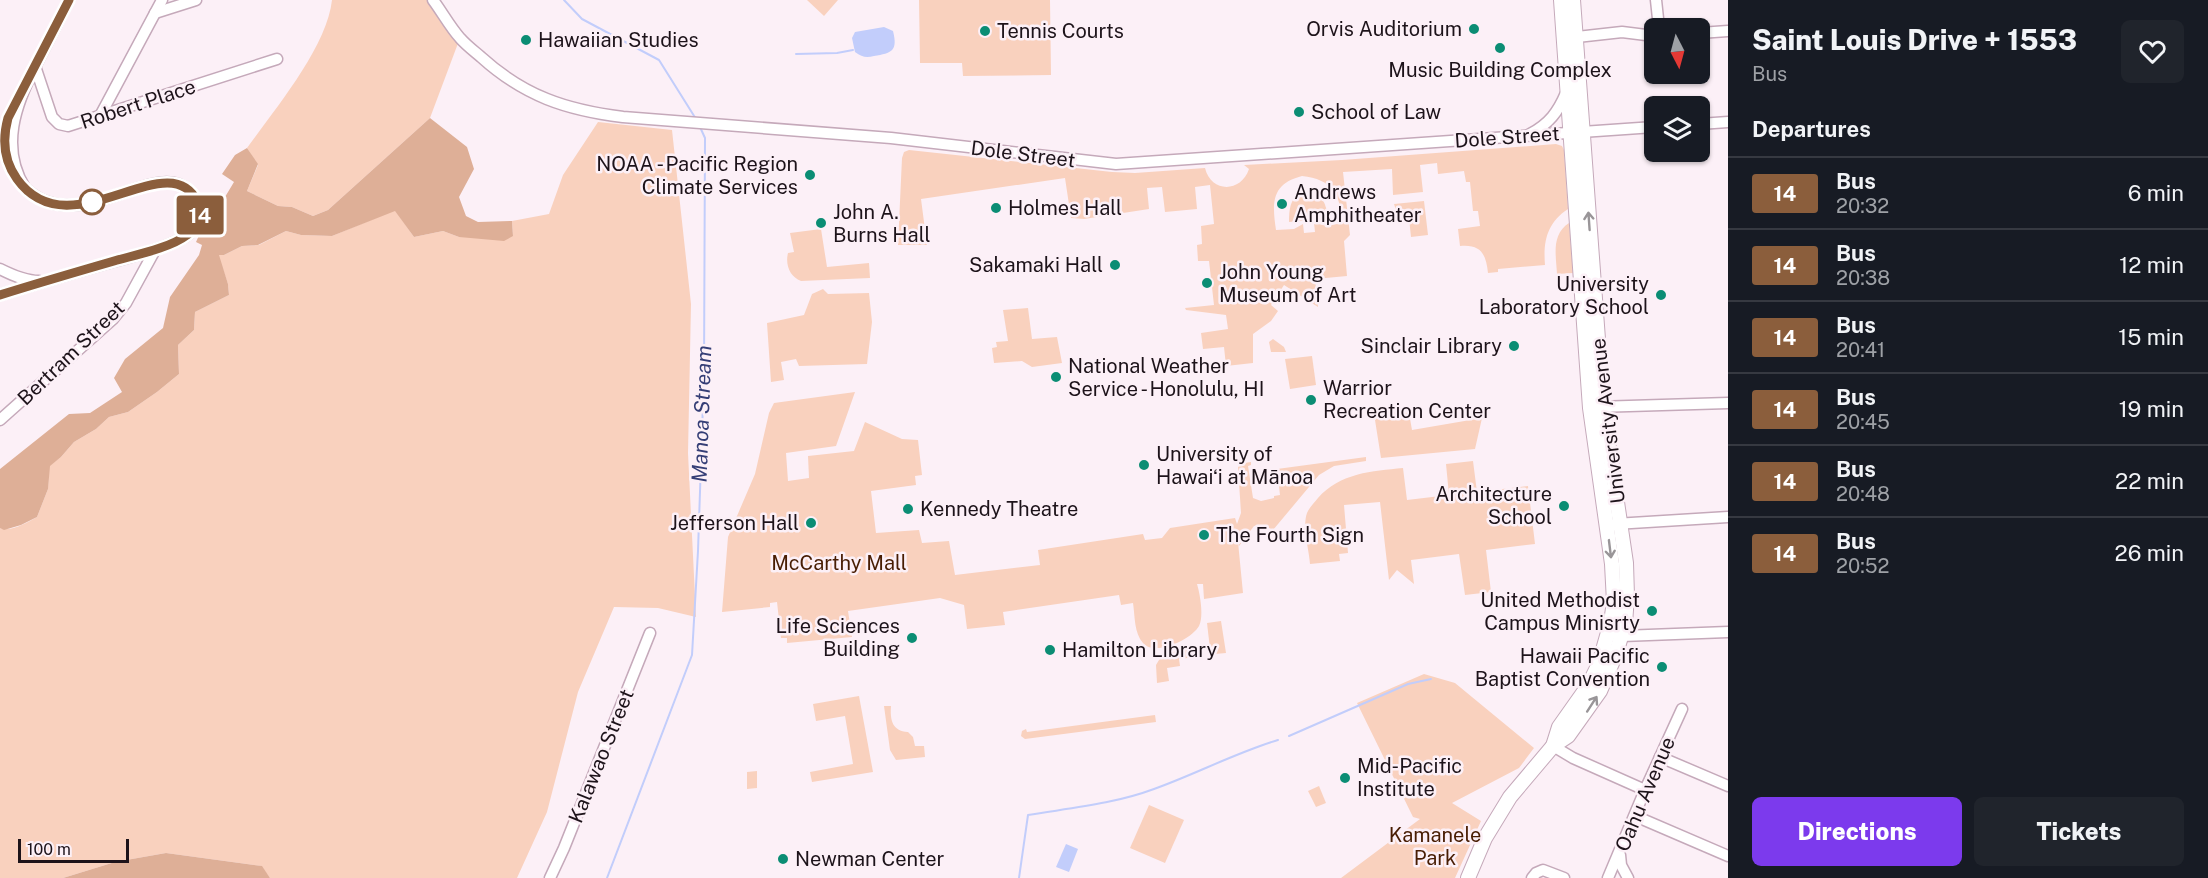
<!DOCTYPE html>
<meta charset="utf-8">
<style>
body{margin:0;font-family:"Public Sans",sans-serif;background:#20242c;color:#f1f3f6;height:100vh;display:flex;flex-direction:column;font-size:22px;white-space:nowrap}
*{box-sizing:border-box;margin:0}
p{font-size:20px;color:#9ea1a6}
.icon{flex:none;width:33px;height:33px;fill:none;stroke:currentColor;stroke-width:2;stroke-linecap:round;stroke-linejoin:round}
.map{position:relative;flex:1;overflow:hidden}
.panel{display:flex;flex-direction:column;background:#171b24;width:480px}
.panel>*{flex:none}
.badge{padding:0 12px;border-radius:4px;font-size:21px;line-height:39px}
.needle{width:39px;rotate:174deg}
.buttons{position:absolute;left:1644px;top:18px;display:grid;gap:12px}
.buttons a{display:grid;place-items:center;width:66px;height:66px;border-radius:9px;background:#171b24;box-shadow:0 2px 4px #0004;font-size:30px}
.scale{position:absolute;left:18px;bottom:15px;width:111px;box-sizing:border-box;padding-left:6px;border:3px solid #1d131a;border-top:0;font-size:16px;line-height:21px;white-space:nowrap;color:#1d131a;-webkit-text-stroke:4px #fcf0f7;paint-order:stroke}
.map>.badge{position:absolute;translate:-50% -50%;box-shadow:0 0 0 3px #fff}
h2{padding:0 24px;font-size:22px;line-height:54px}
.round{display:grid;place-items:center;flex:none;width:63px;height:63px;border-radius:9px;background:#20242c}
.head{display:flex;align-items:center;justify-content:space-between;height:102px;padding:0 24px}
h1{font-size:28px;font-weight:800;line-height:45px}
.action{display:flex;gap:12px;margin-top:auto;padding:12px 24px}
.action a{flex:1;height:69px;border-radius:9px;background:#7c3aed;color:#fff;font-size:24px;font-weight:800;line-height:69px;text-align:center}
.action a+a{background:#20242c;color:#f1f3f6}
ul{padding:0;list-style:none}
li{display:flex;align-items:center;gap:18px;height:72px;padding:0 24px;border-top:2px solid #363941}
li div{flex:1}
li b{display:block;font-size:22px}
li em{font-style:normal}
li .badge{min-width:66px;font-weight:700;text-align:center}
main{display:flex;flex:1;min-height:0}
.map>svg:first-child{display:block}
</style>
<main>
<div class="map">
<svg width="1728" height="878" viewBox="0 0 1728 878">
<rect width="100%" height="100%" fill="#fcf0f7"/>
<g fill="#f9d1be" fill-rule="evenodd">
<path d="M332,0h101l27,38 -30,80 -102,92 -15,6 -21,-9 -14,-1 -31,-15 11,-26 -11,-17c28,-39 80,-101 85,-148z"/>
<path d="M807,0h31l-14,16z"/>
<path d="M919,0h131l1,75 -88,1 -1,-13h-42z"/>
<path d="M598,122l74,8 19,174 -3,149 8,164 -38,-9 -44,-1 -36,85 -31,120 -30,66h-247l-9,-12 -95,-13 -51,9 -52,16h-63v-350c12,4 26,-5 37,-11l11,-28 1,-23 12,-9 13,-15 22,-13 13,-12 19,-5 29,-20 22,-18 -1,-29 16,-15 1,-18 34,-17 -1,-11 -10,-29h6l18,-9 17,-1 27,-14 15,4 31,1 63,-26 19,27 29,-6 16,6 54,-1 -1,-15 37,-7 14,-39z"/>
<path d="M1556,144l6,2 2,4 4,59c-21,14 -25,32 -23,56l-47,4v3l-10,1c-2,-19 -7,-29 -28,-27l-2,-17 22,-3 -2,-15h-5l-3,-29h-4l-2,-11 -26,3 -1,-11 -17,2 3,27 -30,3 -1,-26 -49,3 7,63 -6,6 3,35 -32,3 3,28 -34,-22 -13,20 7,6 -7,10 -18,13v29l-27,3 -2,-19 -21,2 -2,-16 27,-4 -2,-14 -40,-5 -1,-2 29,-3 -5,-44h-11l-1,-16 5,-1 -1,-18 13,-2 -4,-39 -15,2 2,22 -32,3 -3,-25 -15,1 2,21 -65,10 -13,-1 -6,-40 -144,21 6,46h-29l4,-87 2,-6 5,-2 203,22 23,1 70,-5c6,25 36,25 44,1l-5,-4 98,-5zM1302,176c30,3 39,19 40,47l-15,3 -13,-3 1,9 -11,1 -1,-9 -9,5 -18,1c-4,-27 -5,-46 26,-54z"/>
<path d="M1308,191c15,3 18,13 20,27l-39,4c0,-16 2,-28 19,-31z"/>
<path d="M1424,201l4,34 -17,2 -3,-28 -12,1 -2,-6z"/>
<path d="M1569,223l4,50 -16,1c-1,-19 -6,-39 12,-51z"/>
<path d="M821,229l6,38 42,-4 1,15 -69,3c-11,-4 -16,-16 -13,-28l6,-1 -4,-19z"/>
<path d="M823,289l5,5 41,-1 3,29 -5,42 -68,2 -3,-7 -15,3 3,18 -13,2 -4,-59 37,-8 8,-21z"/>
<path d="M1028,308l4,31 25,-2 5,26 -30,4 -10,-6 -28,2 -2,-15 5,-1 -1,-5 12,-1 -5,-31z"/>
<path d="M1273,339l11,8 2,5h-15l-2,-10z"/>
<path d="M1312,356l4,29 -26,4 -5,-30z"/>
<path d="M855,392l-19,54 -50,7 2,28 21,-3 -1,-22 46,-5 11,-29 37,17 16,1 4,35 -7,1 1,9 -45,6 5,42 43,-3 3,13 27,-2 6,34 85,-10 -2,-15 105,-16 2,6 17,-2 8,-10 65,-10 2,6 4,-11 -3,-46 6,-4 7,-1v3l-3,1 5,32 8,3 13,-3v-2l6,-1 -3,-26 89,-12v4l-32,5 -15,9 -46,55 -9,-5 -10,1 -15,20 -1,-4 5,51 -39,6 -1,-15h-6c3,10 7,32 2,42 -7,13 -44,31 -56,17 -9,-10 -8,-27 -10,-40l-12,2 -2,-10 -116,17 2,13 -38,4 -3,-24 -24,-7 -92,13 4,26 -65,6v-5h-6l-4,-36 -7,1v4l-48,5 6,-75 27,-63 14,-61 5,-10z"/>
<path d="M1382,411l27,2 3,17 70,-12 -7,31 -94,9 -6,-38z"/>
<path d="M1473,461l4,31 51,-6 3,25h-3l1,8h3l3,25 -49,6 5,42 -26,3 -6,-41 -48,6 3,24 -17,-14 -8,10 -9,-78 -36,3 4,48 -9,1 1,7 -30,3c-1,-15 -8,-37 -3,-51 2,-5 7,-10 11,-15 22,-25 54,-27 85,-30l4,32 42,-5 -3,-31z"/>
<path d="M1221,621l5,32 -11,1 -5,-5 -3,-26z"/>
<path d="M1193,646l9,1 2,9 -25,3 1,7 -13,2 2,13 -12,2 -1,-18 6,-10z"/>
<path d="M1424,674l31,9 79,65 -15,20 -67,35 29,18 -26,57h-114l79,-59 -7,-2 -56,-114z"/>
<path d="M859,696l14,76 -61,10 -2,-10 43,-8 -8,-48 -29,5 -3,-17z"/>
<path d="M884,706h7c-1,14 1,25 17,26l5,5 2,9h9l1,11 -29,3 -6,-10z"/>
<path d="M1155,715l1,7 -131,17 -4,-3 1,-5 4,-2 1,3z"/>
<path d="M757,771v17l-10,1v-17z"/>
<path d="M1319,786l7,17 -10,4 -8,-16z"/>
<path d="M1149,805l35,15 -19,43 -35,-15z"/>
</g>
<g fill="#deaf97">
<path d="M430,118l37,29 7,22 -15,28 7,19 12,6 34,-1 1,15 -9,5 -45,-4 -16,-6 -29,6 -19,-26 -63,25 -31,-1 -15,-4 -28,14 -16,1 -18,9h-5l9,29 1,11 -34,17 -1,18 -16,15 1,29 -22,18 -29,20 -19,5 -13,12 -22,13 -13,15 -11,9 -2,23 -11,28 -16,8 -17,5 -4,-2v-59l69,-55 21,-1 32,-21 -8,-14 11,-19 38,-31 7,-31 29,-42 3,-10 -6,-3 12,-26 11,-9 15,-25 -12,-8 13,-19 12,-7 11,16 -11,27 31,15 14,1 21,9 15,-6z"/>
<path d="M166,853l96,13 8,12h-207l52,-16z"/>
</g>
<g fill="#c2cdfb">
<path d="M884,27l9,4c5,20 -1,22 -19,25 -8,2 -12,1 -19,-4l-3,-14 3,-6z"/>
<path d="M1066,844l12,5 -9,23 -13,-5z"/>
</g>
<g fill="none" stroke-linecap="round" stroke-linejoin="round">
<g stroke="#c2cdfb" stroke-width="2">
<path d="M564,0l18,19 77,41 37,59"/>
<path d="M796,54l41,-1 16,-3"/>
<path d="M1289,736l119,-52 23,-5"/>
<path d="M607,878l85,-223 6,-104 6,-178 1,-235 -5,-11"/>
<path d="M1019,878l9,-63c42,-7 86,-11 126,-26 42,-15 81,-36 124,-49"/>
</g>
<defs>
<g id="minor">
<path d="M433,0c9,12 17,27 27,38 6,7 14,13 21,19 43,39 85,53 142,60l268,21 225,26 538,-37"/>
<path d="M1656,0l3,28"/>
<path d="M155,13l41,-13"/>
<path d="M1700,33l28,-2"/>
<path d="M1568,38l54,-6 32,4"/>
<path d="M35,66l17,51 7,7 9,2 209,-67"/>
<path d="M100,116l62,-116"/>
<path d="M1700,124l28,-2"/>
<path d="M1530,134c19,-10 28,-22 36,-41"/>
<path d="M0,269c12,6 25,12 39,12"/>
<path d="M0,295c35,-11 70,-21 105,-31 21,-6 69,-17 85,-31 14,-13 11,-31 -2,-43 -34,-32 -110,49 -163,-2 -25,-40 -10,-83 11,-123 11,-22 22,-43 33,-65"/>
<path d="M1596,407l132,-4"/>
<path d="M0,420l113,-101 13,-16 29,-53"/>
<path d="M1615,524l113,-7"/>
<path d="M1615,634l7,2 106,-4"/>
<path d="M1553,746l20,12 72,32"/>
<path d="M1660,757l68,29"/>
<path d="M1635,816l93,40"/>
<path d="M1620,855l1,10 7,13"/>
<path d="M550,878l14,-30 86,-215"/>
<path d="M1532,878l4,-5 7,-3 21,8"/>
<path d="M1608,878l37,-88 37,-81"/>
</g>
<g id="major">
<path d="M1553,746l6,-19 29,-41 11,-22 12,-42 3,-20 -2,-38 -22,-156 -29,-408"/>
<path d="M1468,878l17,-40 25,-41 43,-51 15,-10 32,-45 15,-35 10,-32 2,-28 -1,-33 -23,-156 -30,-407"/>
</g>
</defs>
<use href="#minor" stroke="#c5a9ba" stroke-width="13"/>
<use href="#major" stroke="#c5a9ba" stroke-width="16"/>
<use href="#minor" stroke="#fff" stroke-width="10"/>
<use href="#major" stroke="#fff" stroke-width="14"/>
</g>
<defs><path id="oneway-shaft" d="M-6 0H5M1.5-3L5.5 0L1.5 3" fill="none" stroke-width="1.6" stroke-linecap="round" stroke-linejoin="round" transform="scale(1.5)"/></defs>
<g stroke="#999598">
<use href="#oneway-shaft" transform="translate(1589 221) rotate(-94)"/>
<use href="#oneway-shaft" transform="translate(1610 549) rotate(83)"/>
<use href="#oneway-shaft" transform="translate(1592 704) rotate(-57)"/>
</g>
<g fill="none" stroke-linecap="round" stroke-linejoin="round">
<defs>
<path id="line" d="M0,295c38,-12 76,-23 114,-34 21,-6 56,-13 73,-26 10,-7 16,-20 11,-32 -29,-63 -128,50 -181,-24 -13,-18 -15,-39 -9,-61l61,-118"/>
</defs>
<use href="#line" stroke="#fff" stroke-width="14"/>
<use href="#line" stroke="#8b5e3c" stroke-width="9"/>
</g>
<g fill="#0b8d74" stroke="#fcf0f7" stroke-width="2">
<circle cx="1474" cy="29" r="6"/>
<circle cx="985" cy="31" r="6"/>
<circle cx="526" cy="40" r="6"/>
<circle cx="1500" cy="48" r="6"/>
<circle cx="1299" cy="112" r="6"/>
<circle cx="810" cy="175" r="6"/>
<circle cx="1282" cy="204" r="6"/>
<circle cx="996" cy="208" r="6"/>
<circle cx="821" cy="223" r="6"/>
<circle cx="1115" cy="265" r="6"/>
<circle cx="1207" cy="283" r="6"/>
<circle cx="1661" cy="295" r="6"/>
<circle cx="1514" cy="346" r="6"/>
<circle cx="1056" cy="377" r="6"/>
<circle cx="1311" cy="400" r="6"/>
<circle cx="1144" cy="465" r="6"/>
<circle cx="1564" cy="506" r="6"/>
<circle cx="908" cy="509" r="6"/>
<circle cx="811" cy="523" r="6"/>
<circle cx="1204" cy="535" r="6"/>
<circle cx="1652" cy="611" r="6"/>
<circle cx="912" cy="638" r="6"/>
<circle cx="1050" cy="650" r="6"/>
<circle cx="1662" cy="667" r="6"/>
<circle cx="1345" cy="778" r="6"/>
<circle cx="783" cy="859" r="6"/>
</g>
<circle fill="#fff" stroke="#8b5e3c" stroke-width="3" cx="92" cy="202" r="12"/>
<g text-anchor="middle" stroke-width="5" stroke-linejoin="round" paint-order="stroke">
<g font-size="20" fill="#1d131a" stroke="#fcf0f7" text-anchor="start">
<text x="1462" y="36" text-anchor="end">Orvis Auditorium</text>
<text x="997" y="38">Tennis Courts</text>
<text x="538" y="47">Hawaiian Studies</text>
<text x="1500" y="77" text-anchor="middle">Music Building Complex</text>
<text x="1311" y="119">School of Law</text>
<text x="798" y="171" text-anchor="end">NOAA - Pacific Region<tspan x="798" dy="23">Climate Services</tspan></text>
<text x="1294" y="199">Andrews<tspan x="1294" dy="23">Amphitheater</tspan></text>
<text x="1008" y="215">Holmes Hall</text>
<text x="833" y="219">John A.<tspan x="833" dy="23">Burns Hall</tspan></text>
<text x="1103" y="272" text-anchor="end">Sakamaki Hall</text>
<text x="1219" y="279">John Young<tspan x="1219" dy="23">Museum of Art</tspan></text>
<text x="1649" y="291" text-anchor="end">University<tspan x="1649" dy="23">Laboratory School</tspan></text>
<text x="1502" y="353" text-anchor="end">Sinclair Library</text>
<text x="1068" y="373">National Weather<tspan x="1068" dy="23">Service - Honolulu, HI</tspan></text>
<text x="1323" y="395">Warrior<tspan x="1323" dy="23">Recreation Center</tspan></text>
<text x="1156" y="461">University of<tspan x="1156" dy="23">Hawaiʻi at Mānoa</tspan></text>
<text x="1552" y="501" text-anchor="end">Architecture<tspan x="1552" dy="23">School</tspan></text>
<text x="920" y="516">Kennedy Theatre</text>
<text x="799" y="530" text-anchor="end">Jefferson Hall</text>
<text x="1216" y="542">The Fourth Sign</text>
<text x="1640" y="607" text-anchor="end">United Methodist<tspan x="1640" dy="23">Campus Minisrty</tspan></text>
<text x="900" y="633" text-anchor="end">Life Sciences<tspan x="900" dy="23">Building</tspan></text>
<text x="1062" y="657">Hamilton Library</text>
<text x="1650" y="663" text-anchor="end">Hawaii Pacific<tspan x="1650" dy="23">Baptist Convention</tspan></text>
<text x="1357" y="773">Mid-Pacific<tspan x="1357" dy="23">Institute</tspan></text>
<text x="795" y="866">Newman Center</text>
</g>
<g font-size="20" fill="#1d131a" stroke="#fcf0f7">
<text transform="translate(138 104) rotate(-18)" y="7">Robert Place</text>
<text transform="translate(1507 137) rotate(-4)" y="7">Dole Street</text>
<text transform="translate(1023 154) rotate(7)" y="7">Dole Street</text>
<text transform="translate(71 353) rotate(-44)" y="7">Bertram Street</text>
<text transform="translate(1608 421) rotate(-97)" y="7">University Avenue</text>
<text transform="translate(601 756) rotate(-68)" y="7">Kalawao Street</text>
<text transform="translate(1645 794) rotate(-67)" y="7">Oahu Avenue</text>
</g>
<g font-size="20" fill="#481d03" stroke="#fcf0f7">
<text x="839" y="570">McCarthy Mall</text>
<text x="1435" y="842">Kamanele<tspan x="1435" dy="23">Park</tspan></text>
</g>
<g font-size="21" font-style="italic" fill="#353e76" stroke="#fcf0f7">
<text transform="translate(702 414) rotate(-88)" y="7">Manoa Stream</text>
</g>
</g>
</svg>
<div class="buttons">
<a><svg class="needle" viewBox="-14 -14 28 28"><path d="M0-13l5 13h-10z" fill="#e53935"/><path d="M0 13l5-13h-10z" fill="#9ea1a6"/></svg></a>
<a><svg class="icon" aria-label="layers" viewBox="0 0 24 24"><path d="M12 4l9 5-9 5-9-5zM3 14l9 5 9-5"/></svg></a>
</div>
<div class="scale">100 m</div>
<b class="badge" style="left:200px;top:215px;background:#8b5e3c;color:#fff">14</b>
</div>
<section class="panel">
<div class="head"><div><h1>Saint Louis Drive + 1553</h1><p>Bus</p></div><a class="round"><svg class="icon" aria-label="heart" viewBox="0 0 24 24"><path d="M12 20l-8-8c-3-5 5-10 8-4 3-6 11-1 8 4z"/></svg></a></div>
<h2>Departures</h2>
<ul>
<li><span class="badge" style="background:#8b5e3c;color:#fff">14</span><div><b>Bus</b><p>20:32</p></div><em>6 min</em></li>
<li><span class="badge" style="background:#8b5e3c;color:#fff">14</span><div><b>Bus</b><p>20:38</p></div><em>12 min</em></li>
<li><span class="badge" style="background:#8b5e3c;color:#fff">14</span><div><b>Bus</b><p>20:41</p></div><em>15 min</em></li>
<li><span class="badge" style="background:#8b5e3c;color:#fff">14</span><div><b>Bus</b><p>20:45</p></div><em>19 min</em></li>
<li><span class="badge" style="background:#8b5e3c;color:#fff">14</span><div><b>Bus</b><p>20:48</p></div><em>22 min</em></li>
<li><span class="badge" style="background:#8b5e3c;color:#fff">14</span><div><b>Bus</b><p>20:52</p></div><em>26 min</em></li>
</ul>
<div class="action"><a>Directions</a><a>Tickets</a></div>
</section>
</main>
